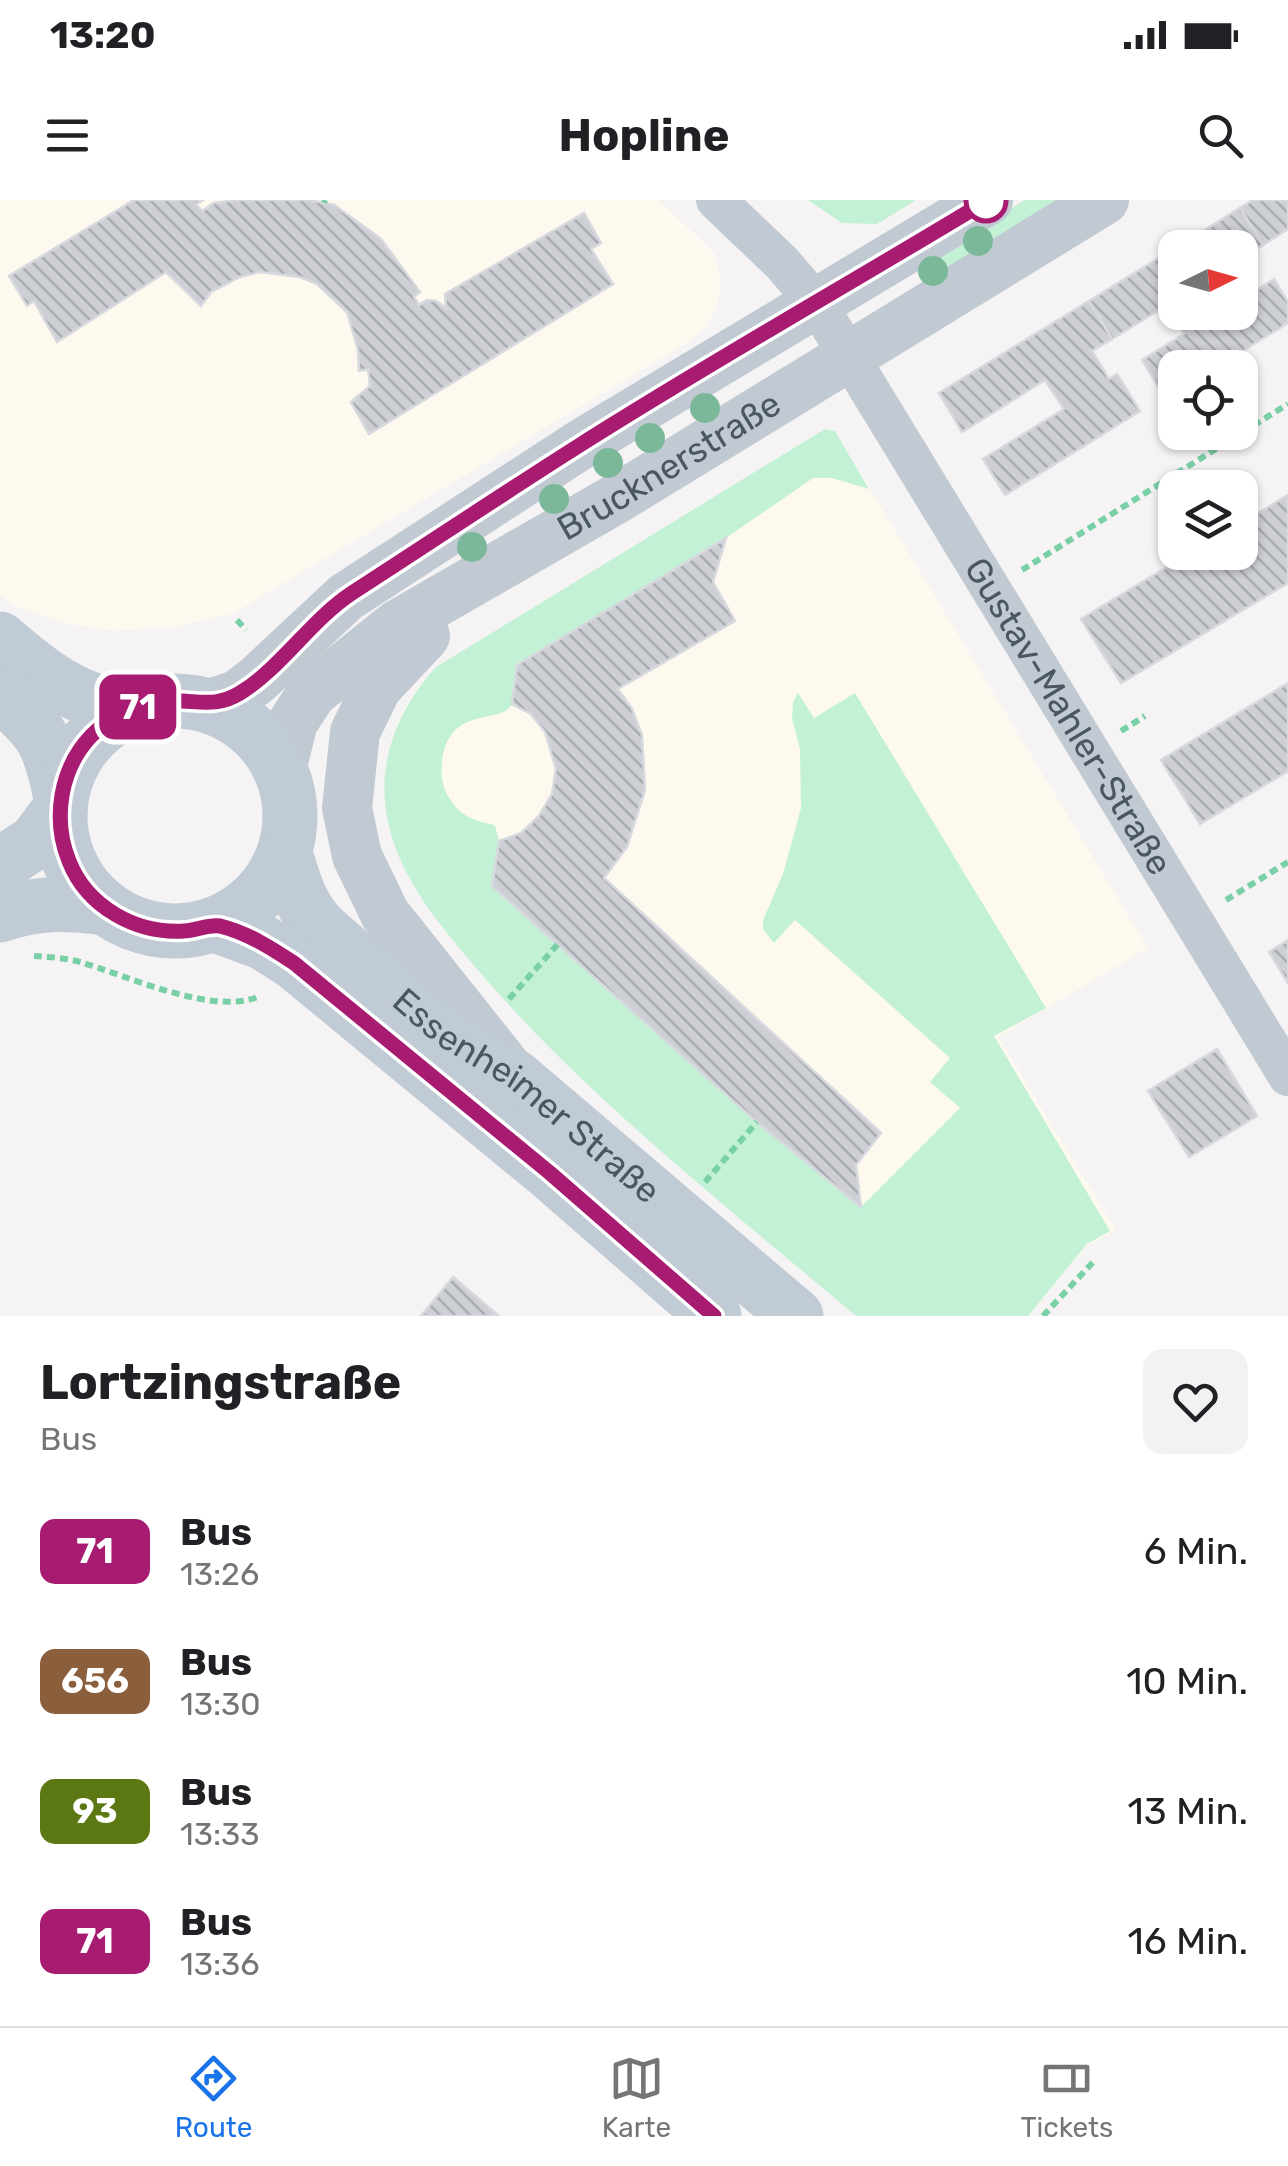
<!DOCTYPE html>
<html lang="de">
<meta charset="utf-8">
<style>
body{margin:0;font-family:Rubik,sans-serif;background:#f2f2f2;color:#202124;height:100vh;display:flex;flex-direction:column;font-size:38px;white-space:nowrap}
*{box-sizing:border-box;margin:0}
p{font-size:32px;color:#757577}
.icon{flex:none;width:55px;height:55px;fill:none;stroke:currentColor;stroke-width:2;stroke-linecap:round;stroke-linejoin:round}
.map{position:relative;height:1116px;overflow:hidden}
.details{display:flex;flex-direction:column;background:#fff;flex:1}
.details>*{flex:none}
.badge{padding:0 20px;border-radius:15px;font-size:35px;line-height:65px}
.needle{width:65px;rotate:85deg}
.controls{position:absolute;left:1158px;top:30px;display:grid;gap:20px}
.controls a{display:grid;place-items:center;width:100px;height:100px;border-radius:20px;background:#fff;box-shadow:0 2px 8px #0004;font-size:50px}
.map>.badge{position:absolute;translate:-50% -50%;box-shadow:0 0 0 5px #fff}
.round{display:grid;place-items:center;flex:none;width:105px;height:105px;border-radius:20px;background:#f2f2f2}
.summary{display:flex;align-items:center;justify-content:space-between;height:170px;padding:0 40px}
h1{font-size:48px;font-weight:700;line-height:75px}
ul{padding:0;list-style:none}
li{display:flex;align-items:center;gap:30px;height:130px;padding:0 40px}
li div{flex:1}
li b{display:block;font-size:38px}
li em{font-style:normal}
li .badge{min-width:110px;font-weight:700;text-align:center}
.status{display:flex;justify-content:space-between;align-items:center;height:70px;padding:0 50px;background:#fff;direction:ltr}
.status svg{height:28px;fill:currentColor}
header{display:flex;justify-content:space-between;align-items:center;height:130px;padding:0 40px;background:#fff;font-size:45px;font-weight:700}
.tabs{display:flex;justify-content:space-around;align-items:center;height:140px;border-top:2px solid #e0e0e0;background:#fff;font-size:28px;color:#757577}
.tabs a{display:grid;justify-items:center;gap:5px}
.tabs .on{color:#1a73e8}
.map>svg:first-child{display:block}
</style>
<div class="status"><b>13:20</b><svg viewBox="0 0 49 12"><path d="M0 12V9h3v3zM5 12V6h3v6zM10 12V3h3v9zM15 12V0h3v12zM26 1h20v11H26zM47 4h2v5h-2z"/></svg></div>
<header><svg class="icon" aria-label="menu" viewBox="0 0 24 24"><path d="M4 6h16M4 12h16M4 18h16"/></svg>Hopline<svg class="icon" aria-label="search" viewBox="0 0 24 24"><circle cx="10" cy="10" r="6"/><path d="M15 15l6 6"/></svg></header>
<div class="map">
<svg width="1288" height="1116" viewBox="0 0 1288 1116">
<defs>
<pattern id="building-back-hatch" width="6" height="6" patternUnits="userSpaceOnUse" patternTransform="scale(2.5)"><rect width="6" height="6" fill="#cdcfd5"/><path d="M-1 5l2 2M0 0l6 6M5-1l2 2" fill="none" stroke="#a8abb0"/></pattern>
</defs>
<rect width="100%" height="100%" fill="#f5f3f3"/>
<g fill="#fdf9ef">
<path d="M0,0h659l56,54 5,22 -1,23 -11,27 -24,19 -452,269 -57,13 -63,4 -43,-7 -55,-18 -14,-11z"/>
<path d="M825,229l10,2 313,517 -150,89 118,193 -30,17 -58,69h-138l-484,-446 -18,-48 -3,-56 9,-37 16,-30 26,-32z"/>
</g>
<g fill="#c3f1d5">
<path d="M808,0h108l-39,24 -35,-1z"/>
<path d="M1025,0h45l-130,89 -20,-33 17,-2z"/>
<path d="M825,229l10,2 34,58 -37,-11h-19l-87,60 -209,127c-1,11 0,28 -5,39 -9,21 -64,0 -70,58 -2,17 2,31 13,44 11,13 24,16 40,19l4,16 -6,45 264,236 104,85 99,-99 -30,-26 20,-24 -155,-138 -21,23 -11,-14v-9l20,-46 18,-66 -1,-59 -8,-30 1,-17 5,-9 16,25 41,-25 191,315 -52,28 116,195 -23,13 -59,72h-172c-133,-113 -273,-221 -385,-354 -32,-38 -66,-79 -80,-128 -18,-63 2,-119 45,-167z"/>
</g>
<g fill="url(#building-back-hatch)" stroke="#d7d9de" stroke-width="2.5">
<path d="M134,0h70l-8,4 6,7 12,-8 23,-3h72l25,5 47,34 39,53 -6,5 5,8 8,-5 9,1 10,7 -1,-14 139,-81 17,30 -10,6 22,35 -244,150 -18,-32 19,-16 -2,-17 -9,2 -1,-21 -11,-38 -30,-28 -17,-7 -40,-5 -20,5 -29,15 -10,14 -35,-34 -109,70 -23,-41 -7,5 -18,-30z"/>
<path d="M1253,0h35v29l-25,16 -23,-37z"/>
<path d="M1240,8l23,37 -23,14v-11h-64z"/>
<path d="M1175,48v64h65v-11l34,-22 14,23v21l-73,45h-40v24l-10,6 -23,-38 42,-26 -18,-28 -54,33 -23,-38z"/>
<path d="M1089,101l23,38 -20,12 17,28 8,-5 23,37 -135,84 -22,-36 81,-50 -19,-29 -83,52 -23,-39z"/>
<path d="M1288,295v88l-167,100 -40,-64 111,-67h48v-28z"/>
<path d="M726,338l-13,44 22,39 -117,68 14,20 10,26 3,55 -18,57 -23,31 277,255 -25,32 5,42 -104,-85 -265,-236 7,-45 22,-8 18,-17 13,-22 4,-25 -11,-37 -14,-18 -19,-10 5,-39z"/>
<path d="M1288,483v88l-88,53 -39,-64z"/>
<path d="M1288,740v43l-19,-31z"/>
<path d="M1217,849l40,67 -68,41 -41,-66z"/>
<path d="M453,1077l46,39h-78z"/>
</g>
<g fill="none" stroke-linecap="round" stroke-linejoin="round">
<g stroke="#7ad0a6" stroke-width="6" stroke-dasharray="8 5" stroke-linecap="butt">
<path d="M324,3l1,-3"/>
<path d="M1022,370l266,-166"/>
<path d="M237,420l9,10"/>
<path d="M1121,531l24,-15"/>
<path d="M1226,700l62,-38"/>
<path d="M34,756c15,1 32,2 46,6 46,13 134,55 180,34"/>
<path d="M509,799l49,-55"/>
<path d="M705,982l52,-60"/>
<path d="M1043,1116l52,-56"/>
</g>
<path stroke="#c1cad2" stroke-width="40" id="s1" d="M716,0l66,63 35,41 471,772"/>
<g stroke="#c1cad2" stroke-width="50">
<path d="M425,436l-48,51 -22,45 -8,76 10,48 28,58 124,156"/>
<path d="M207,505l30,-10 20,-15 89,-83 237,-154 405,-243"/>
<path id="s2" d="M281,570l12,-48 19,-29 85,-68 224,-129 483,-296"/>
</g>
<g stroke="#c1cbd6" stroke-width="55">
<path d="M0,439c40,35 77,64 131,70"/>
<path d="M0,494c43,37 50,48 61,104"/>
<circle cx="175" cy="616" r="115"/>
<path id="s3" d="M285,653c9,30 15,54 38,77l121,105 71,42 281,239"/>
<path d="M0,665l35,-23 25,-33"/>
<path d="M0,715c36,-13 67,-12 105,-7"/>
<path d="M216,725l48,18 31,20 255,210 164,143"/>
</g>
</g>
<g fill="#7bb799">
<circle cx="978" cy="41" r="15"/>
<circle cx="933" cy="71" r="15"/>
<circle cx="705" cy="208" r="15"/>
<circle cx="650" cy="238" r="15"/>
<circle cx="608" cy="263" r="15"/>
<circle cx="554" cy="299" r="15"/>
<circle cx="472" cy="347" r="15"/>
</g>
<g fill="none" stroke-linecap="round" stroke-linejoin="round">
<defs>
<path id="line" d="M714,1116l-164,-143 -256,-210c-23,-15 -46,-30 -74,-37 -12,-2 -24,5 -36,5 -48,3 -97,-24 -115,-70 -17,-42 -9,-93 23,-126 23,-23 57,-36 90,-34 21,1 37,5 58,-8 40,-24 71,-73 112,-100 76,-49 152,-100 228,-148 134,-85 273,-163 408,-245"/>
</defs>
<use href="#line" stroke="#fff" stroke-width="22"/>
<use href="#line" stroke="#a71b71" stroke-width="15"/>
</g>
<circle fill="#fff" stroke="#a71b71" stroke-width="5" cx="986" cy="1" r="20"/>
<g text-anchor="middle" stroke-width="8" stroke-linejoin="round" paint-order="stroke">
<g font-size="35" fill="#4a5661" stroke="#fff">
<text dy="12" stroke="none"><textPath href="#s2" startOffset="508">Brucknerstraße</textPath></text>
<text dy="12" stroke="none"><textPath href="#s1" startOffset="628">Gustav-Mahler-Straße</textPath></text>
<text dy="12" stroke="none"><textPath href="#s3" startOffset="350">Essenheimer Straße</textPath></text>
</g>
</g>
</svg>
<div class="controls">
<a><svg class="needle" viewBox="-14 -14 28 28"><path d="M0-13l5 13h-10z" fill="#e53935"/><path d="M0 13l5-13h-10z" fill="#757577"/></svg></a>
<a><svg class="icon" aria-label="locate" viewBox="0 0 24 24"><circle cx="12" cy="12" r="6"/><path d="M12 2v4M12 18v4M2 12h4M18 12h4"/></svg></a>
<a><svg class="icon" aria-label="layers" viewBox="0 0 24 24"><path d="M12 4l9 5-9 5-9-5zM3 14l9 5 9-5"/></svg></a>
</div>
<b class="badge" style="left:138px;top:507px;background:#a71b71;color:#fff">71</b>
</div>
<section class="details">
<div class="summary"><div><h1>Lortzingstraße</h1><p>Bus</p></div><a class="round"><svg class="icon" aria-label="heart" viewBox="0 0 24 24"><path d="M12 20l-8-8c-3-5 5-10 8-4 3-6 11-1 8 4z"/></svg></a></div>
<ul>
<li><span class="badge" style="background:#a71b71;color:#fff">71</span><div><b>Bus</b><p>13:26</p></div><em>6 Min.</em></li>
<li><span class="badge" style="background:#8b5e3c;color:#fff">656</span><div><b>Bus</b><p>13:30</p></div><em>10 Min.</em></li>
<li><span class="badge" style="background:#5b7813;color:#fff">93</span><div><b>Bus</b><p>13:33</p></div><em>13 Min.</em></li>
<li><span class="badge" style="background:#a71b71;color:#fff">71</span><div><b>Bus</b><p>13:36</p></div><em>16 Min.</em></li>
</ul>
</section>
<nav class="tabs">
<a class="on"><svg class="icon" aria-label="directions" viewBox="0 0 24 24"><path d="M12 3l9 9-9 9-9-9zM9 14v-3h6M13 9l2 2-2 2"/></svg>Route</a>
<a><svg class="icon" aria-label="map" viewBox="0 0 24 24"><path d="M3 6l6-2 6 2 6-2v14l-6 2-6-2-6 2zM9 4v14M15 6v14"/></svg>Karte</a>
<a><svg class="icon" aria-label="tickets" viewBox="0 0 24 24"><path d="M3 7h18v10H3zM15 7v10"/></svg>Tickets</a>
</nav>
